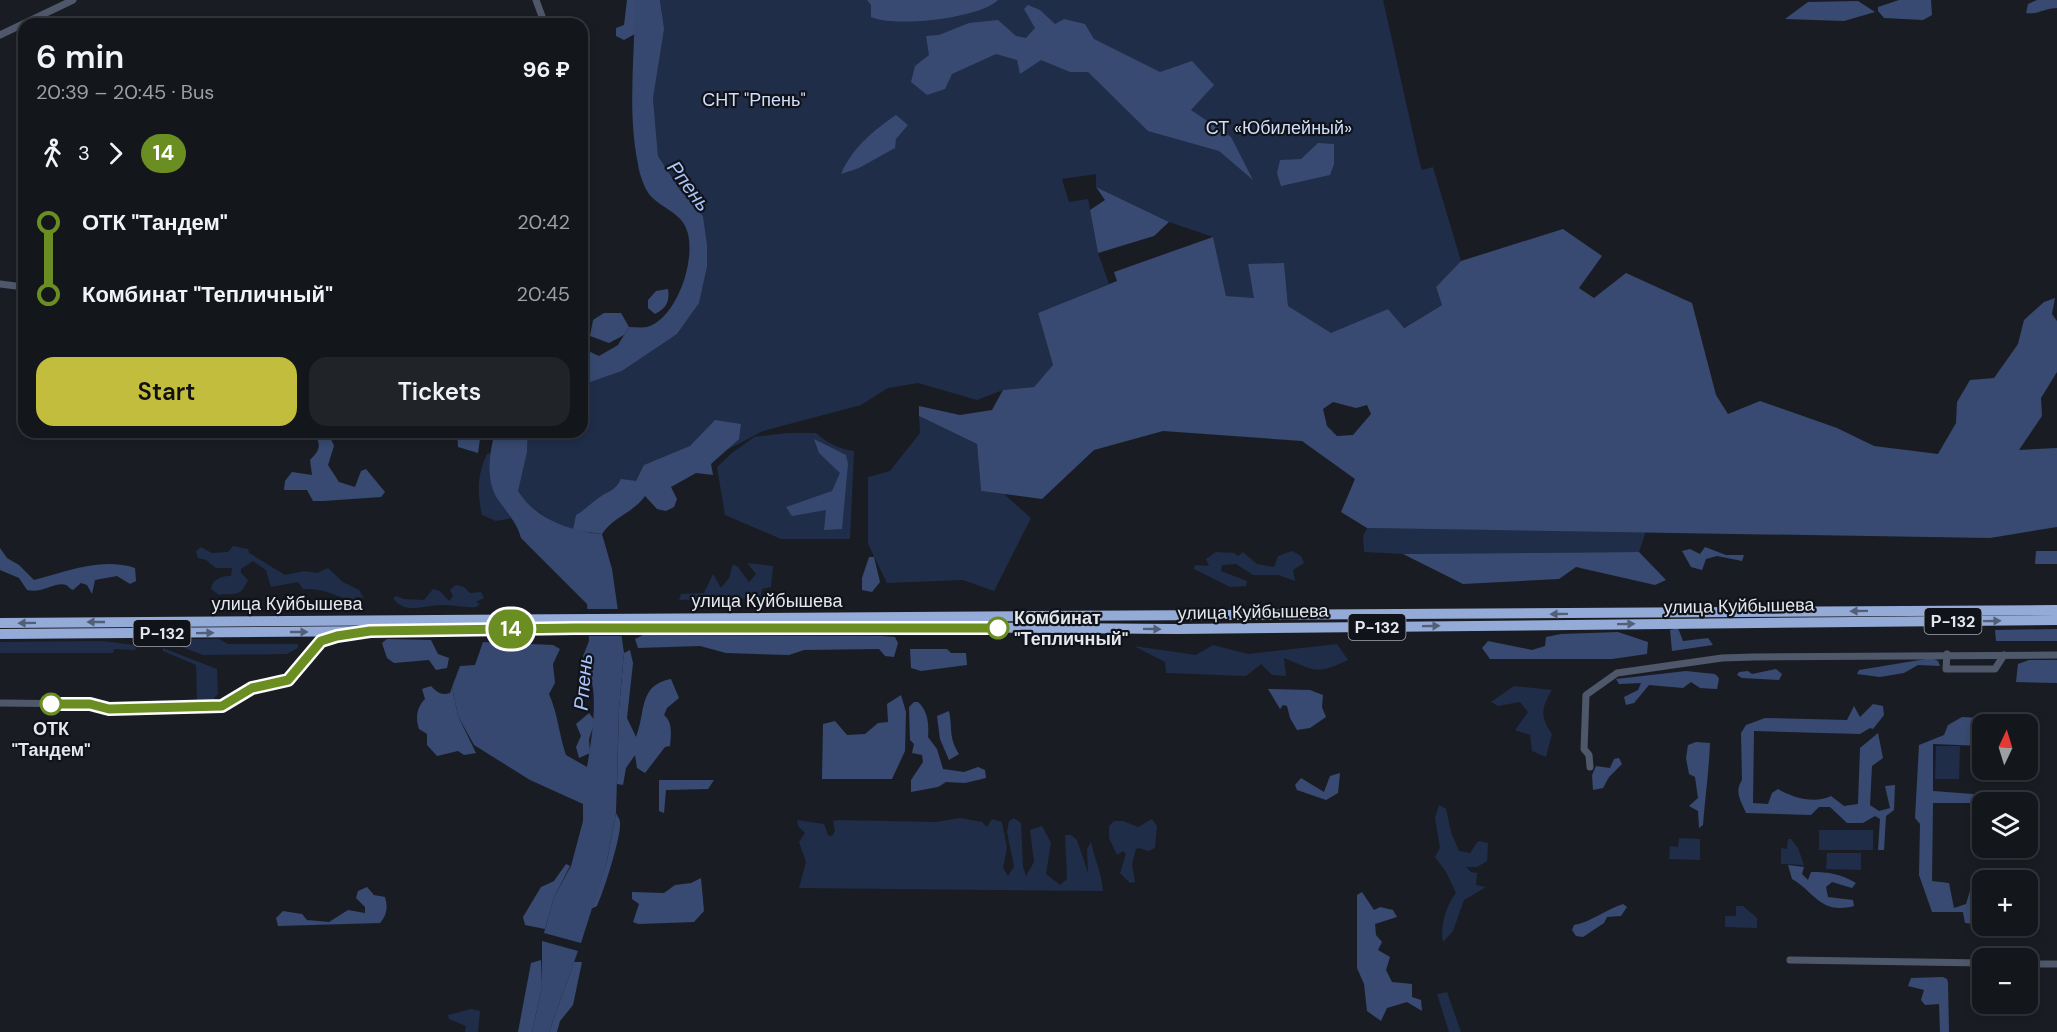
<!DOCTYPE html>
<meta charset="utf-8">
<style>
body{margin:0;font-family:"DM Sans",sans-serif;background:#202327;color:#f1f3f6;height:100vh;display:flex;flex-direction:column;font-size:22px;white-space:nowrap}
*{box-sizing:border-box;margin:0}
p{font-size:20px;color:#9d9fa2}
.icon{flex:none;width:33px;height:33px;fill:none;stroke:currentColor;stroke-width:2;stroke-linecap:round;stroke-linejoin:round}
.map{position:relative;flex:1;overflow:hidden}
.drawer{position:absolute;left:18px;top:18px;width:570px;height:420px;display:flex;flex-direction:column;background:#13161a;border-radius:18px;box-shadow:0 3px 9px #0003,0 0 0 2px #323539}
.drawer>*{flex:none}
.badge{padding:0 12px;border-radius:20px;font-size:21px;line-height:39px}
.needle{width:39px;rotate:4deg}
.tools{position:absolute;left:1972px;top:714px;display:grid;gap:12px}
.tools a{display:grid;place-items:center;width:66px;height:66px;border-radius:12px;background:#13161a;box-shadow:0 3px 9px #0003,0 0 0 2px #323539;font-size:30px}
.map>.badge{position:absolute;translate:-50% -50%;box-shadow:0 0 0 3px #fff}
.legs{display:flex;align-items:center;gap:9px;height:66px;padding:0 18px;font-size:20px}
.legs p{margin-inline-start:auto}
.head{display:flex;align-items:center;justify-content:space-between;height:102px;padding:0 18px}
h1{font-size:33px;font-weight:600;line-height:45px}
.primary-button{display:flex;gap:12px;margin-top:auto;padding:12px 18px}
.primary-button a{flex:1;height:69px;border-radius:18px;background:#c3bd3e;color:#111;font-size:24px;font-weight:600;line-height:69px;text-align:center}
.primary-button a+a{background:#202327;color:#f1f3f6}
ul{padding:0 18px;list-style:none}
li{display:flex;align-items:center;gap:21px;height:72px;font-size:22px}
li i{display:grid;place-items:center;width:9px;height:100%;margin:0 8px;background:currentColor}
li i::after{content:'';width:15px;height:15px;margin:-8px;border:4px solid;border-radius:50%;background:#13161a}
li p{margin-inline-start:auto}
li:first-child i{background:linear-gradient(#0000 50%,currentColor 0)}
li:last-child i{background:linear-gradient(currentColor 50%,#0000 0)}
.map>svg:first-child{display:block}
</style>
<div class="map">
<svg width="2057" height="1032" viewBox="0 0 2057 1032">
<rect width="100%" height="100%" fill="#191d23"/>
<g fill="#1f2d49" fill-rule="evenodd">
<path d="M660,0h723l35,156 4,14 11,-3 28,94 -25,26 6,18 -39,23 -15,-19 -57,25 -43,-28 -4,-42 -36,1 7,34 -29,-3 -13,-59 -44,-15 -73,-35v-13l-34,5 7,23 19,-3 10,54 11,31 -71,29 15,52 -19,22 -31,3 -26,10 -59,-17 -30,5 -27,17 -98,26 -190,99c-21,-7 -43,-21 -56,-40l10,-38 1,-20h54v-47l40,-14 55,-37 22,-31 8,-36v-23l-4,-28 -23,-26 -22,-34 -5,-58 9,-87zM908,125c-18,20 -41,41 -67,48z"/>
<path d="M919,416l58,28 4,47 23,3 27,24 -37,73 -31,-11 -76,3 -19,-39v-67l22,-6 30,-38z"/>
<path d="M787,433h29c11,10 23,16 38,18l-4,88h-69l-56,-24 -8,-48 15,-14 22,-16z"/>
<path d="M491,453c-4,25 6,46 21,65l-16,3 -14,-6c-5,-23 -5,-39 5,-61z"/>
<path d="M1367,528l279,3 -7,21 -236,2 -39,-2 -1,-16z"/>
<path d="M233,546l15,3 1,4 36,22 19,-4 13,2 11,-5 15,14 16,8 5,8 -7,-1 -6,4c-18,-7 -29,-13 -48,-12l-5,-7 -27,5 -5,-17 -13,-9 -12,8v4l7,7c-9,19 -12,12 -29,15l-8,-6c2,-11 11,-13 20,-13l1,-8h-16l-10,-8 -8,-2 -2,-7 5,-4 11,6 16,-1z"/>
<path d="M1292,551l9,5 3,7 -11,7 2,11 -17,-6h-25l-17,-11 -14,1 -1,6 26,10 -1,5 -16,1 -36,-18 1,-4 14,1 -3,-7 10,-7 18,1 4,3 5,-4 14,12 17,3 4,-11z"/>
<path d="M747,563l26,3 -2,21 -9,2 -2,9 -81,2 2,-6 23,-1 9,-19 8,14 8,-10 4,-14 5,3 11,15 7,-8z"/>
<path d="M456,585l8,2 6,6 11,-1 3,6 -8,4 4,2 -4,3c-11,1 -22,-2 -33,-2 -16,-1 -38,11 -50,-7l3,-2 8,3 20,1 9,-11 7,2 9,10 4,-5 -3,-6z"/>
<path d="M176,639h43l9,5h70v4l-11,6 -84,1 -29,-11z"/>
<path d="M102,641l32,4 2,5 -22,-1 -1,4h-113v-11z"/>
<path d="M1337,644l11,16c-31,15 -33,11 -64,-2l2,18 -14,-1 -11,-11 -15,12 -80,-3 -1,-11 -31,-16 62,9 17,-10 35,9z"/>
<path d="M163,648l54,21 1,25 -7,8h-14l-1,-37 -33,-14z"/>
<path d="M1514,686l38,4c-11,18 -12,27 0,44l-6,23 -14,-6 -2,-16 -15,-5 13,-18 -8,-10 -22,4 -7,-4z"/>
<path d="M1936,746h24l-1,33h-24z"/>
<path d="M1439,805l7,4 5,23 8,19 11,2 8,-12 10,2 -1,18 -10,6h-11l5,5 6,1 -1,12 10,2 -22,13 -11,31 -10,11c-3,-15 3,-37 13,-49l-10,-21 -11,-15 5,-9 -5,-30z"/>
<path d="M960,818l22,4 5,5 5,-8 10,3 5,26 -4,20 5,8 6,-10 -7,-34 2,-11 5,-3 7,5 2,44 3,9 8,-14 -4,-32 12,-4 9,17 -5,31 14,11 7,-6 -2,-44h6l6,5 11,33 -1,-24 4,-7c4,19 10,28 12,49l-304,-3 7,-26 -7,-20 6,-9 -7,-7 -1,-6 27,4 4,11 4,1 3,-5 -2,-10 5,-1 98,2z"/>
<path d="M1152,819l5,7 -2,22 -7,3 -9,-3 -3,1 -4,15 3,18 -5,1 -10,-10 6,-19 -3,-3 -6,4 -8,-17v-12l5,-5h9l15,6z"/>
<rect x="1819" y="830" width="54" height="20"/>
<path d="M1679,838l21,1v21l-31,-1 1,-13 8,1z"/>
<path d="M1788,839h3l7,9 6,17 -23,-1v-16l6,1z"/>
<path d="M1827,853h34v17l-35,-1z"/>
<path d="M1736,906h7l14,12v10l-32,-1v-11h11z"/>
<path d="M1447,992l14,40h-12l-12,-38z"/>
<path d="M471,1009l9,2 -2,21h-13l1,-6 -17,-7 -1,-4z"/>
</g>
<g fill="#384a71" fill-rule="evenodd">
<path d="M627,0h8v34l-11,6 -8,-4v-8l8,-3z"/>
<path d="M867,0h131c-17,18 -103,28 -127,17v-12z"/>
<path d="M1899,0h32l1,15 -9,5 -39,-2 -6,-7v-4z"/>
<path d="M2037,0h20v8c-12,0 -19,7 -31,5l2,-9z"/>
<path d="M1858,1l17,11 -31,9 -59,-2 23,-17z"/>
<path d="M1028,5l12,5 15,14 9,-5 21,5 9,15 66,33 32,-11 22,24 -23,25 40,27 22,43 -34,-29 -71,-20 -60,-59h-18l-29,-12 -21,14 -3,-14 -21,-6 -44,20 -7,15 -18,6 -16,-13 4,-16 14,-11 -3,-19 13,-1 30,-12 29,-3 18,16 10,2 9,-10 -11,-19z"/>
<path d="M896,115l12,10 -12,14 -1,9 -36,20 -18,6c11,-26 33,-44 55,-59z"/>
<path d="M1318,143l16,1v20l-4,11 -49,11 -4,-13 3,-13 21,-1z"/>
<path d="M1096,187l73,35 -15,14 -56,17 -8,-43 15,-10z"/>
<path d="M1563,229l39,27 -23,32 15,10 32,-25 66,30 24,92 12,19 32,-13 77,27 37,18 64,8 18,-31 1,-21 13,-22 24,-2 24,-34 6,-24 20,-18 11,-4 -3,16 5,7v51l-16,26 1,18 -23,34 38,-2v79l-67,11 -623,-10 -26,-16 14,-33 -53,-38 -139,-10 -69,19 -52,49 -61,-8 -4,-47 -58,-28v-10l41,9 32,-5 11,-20 31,-3 19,-22 -15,-52 79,-32 -3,-9 99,-35 13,59 28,2 -6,-34 36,-1 4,43 43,27 57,-24 16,19 38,-23 -6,-18 25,-26zM1333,402l23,6 11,-3 4,9 -18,21 -16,1 -10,-10 -4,-17z"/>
<path d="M668,289c2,13 -2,19 -13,25l-7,-6v-8l8,-9z"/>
<path d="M604,313h17l8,14 -5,8 -15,8 -19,-7 3,-16z"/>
<path d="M715,420l26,4 -2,15 -28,25 2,11 -17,-2 -25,14 6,12 -3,8 -8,4 -9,-2 -12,-13c-13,18 -31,20 -43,38l-29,-4 3,-15c9,-5 15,-12 24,-18 10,-7 15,-6 21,-18l15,2 8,-16 46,-19z"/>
<path d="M314,432h14l6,14 -6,19 11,17 16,5 6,-16 5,-2 19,23 -4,5 -58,4h-10l-6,-11h-23l1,-9 7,-9 20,3 -2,-15c11,-11 11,-14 4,-28z"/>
<path d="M457,432h24l-3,21 -20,-6z"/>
<path d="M1705,547l21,8h18l-2,6 -25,-5 -11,3 -4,11 -11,-3 -9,-16 8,-2 10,5z"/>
<path d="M0,548l7,10 12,7 15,15c32,-8 66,-23 101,-12l1,13 -6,3 -13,-8 -22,4 -3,14 -5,-9 -6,-2 -8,7c-3,-1 -5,-4 -7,-5 -10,-4 -24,9 -39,5l-8,-12 -19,-8z"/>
<path d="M2036,551h21v13h-22z"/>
<path d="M1639,552l27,28 -11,5 -79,-18 -17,12 -96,5 -60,-30z"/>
<path d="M869,557h5l6,25 -8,10 -10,-2v-12z"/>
<path d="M1678,628l5,13 25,-3 5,7 -41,6 -2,-21z"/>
<path d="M2057,629v12h-61l-1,-11z"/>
<path d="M1618,632l30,10 -1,12 -35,5h-122l-8,-11 6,-7 44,9 13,-4 1,-9 15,-3z"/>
<path d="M643,635l239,1 13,1 3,6 -4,14 -9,-1 -6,-7 -75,1 -15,5 -63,-2 -26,-7 -62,2 -3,-9z"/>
<path d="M387,639l44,1 7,14 11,4 -2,10 -11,2 -7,-10 -35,3 -7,-5 -5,-15z"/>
<path d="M910,649h37l4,4h15l1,12 -46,6 -10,-3z"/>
<path d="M630,650l3,13 -6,55 9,19c10,-25 2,-52 35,-58l8,19 -12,10 -3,7c9,7 7,20 6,31l-5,1 -20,26 -8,-5 -2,-13 -9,13 -3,17 -6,-1 2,-75 5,-56z"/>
<path d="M1932,658l6,3 2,5 -22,-1 -14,8 -24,4 -23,-3 2,-4z"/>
<path d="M2029,660h28v23l-41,-1 2,-18z"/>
<path d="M1776,669l6,5 -3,6 -37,-2 -5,-3 2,-3 9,-1 4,3z"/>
<path d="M1686,671l29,3 4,4 -2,11 -17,-1 -9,-6 -8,6 -34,-3 -15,18 -8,2 -2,-8 14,-7 3,-7 -22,1 -3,-5z"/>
<path d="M431,686c6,6 10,10 19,7l2,-6 6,29 18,37 -12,2 -6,-4 -21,5 -10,-11v-11l-8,-5c-4,-12 -2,-22 6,-30l-3,-10z"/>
<path d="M1268,689l42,1 13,5 -1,12 4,10 -16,11 -13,2 -7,-12 -3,-12 -4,-1 -3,4z"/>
<path d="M901,695l5,17 -1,39 -13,28h-70l1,-55 12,-3 12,14 18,-1 13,-11 10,-1 -1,-18z"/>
<path d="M914,702h4c10,9 11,22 10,35l9,12 6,20 21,3 14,-5 7,3 1,8 -21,5 -19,-1 -8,5 -27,5v-12l12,-18 -1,-7 -10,-2 2,-9 -4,-4 -1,-33z"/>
<path d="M1873,704l10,2 1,9 -11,14 -3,-1 -10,6 -106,-3 -1,72 15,1 4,-11 6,-4c15,9 37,15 53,7l13,10 14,-2 2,-56 18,-15 5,25 -11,8 -2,39 9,6 11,-3 -5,-22 10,-1 -1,25 -8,6 -2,34h-6l2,-31 -5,-3 -12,7h-16l-17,-16h-11l-8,8 -65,-2c-5,-12 -12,-21 -4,-33l-1,-47 5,-8 19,-7 82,2 7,-14 6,11z"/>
<path d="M949,711c4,19 -1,25 10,43l-10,6 -9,-21 -3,-23z"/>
<path d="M589,713l6,8 -6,18 1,14 -11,5 -3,-11 5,-11 -5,-12z"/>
<path d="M1962,717l21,1 3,6h-3v22l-50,-2v47l40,3 5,4 -4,5h-41l-1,78 17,2 5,25 12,-4 6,-20 11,-2v43l-18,-2 -2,-11h-31l-13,-37 1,-51 -5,-6 4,-73 25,-10 4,-10z"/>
<path d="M1696,742l14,1c-1,28 -5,55 -7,82l-4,3 -1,-17 -9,-5 9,-8 -3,-21 -6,-3 -3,-16 2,-13z"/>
<path d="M1619,758l3,6 -13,13 -6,11 -10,2 -1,-15 4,-9 14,2 4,-9z"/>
<path d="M1340,773l-2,20 -12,7 -29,-10 -2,-5 6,-7 23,14 6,-16z"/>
<path d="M659,780h55l-6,9 -42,1 -2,23 -5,-2z"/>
<path d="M616,813c1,3 4,6 4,9 2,13 -17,71 -23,84l-6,3 16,-48z"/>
<path d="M566,864l4,2 -16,31 -9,32 -20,-4 -2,-8 18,-30 13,-6z"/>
<path d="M1788,865l16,2 -2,7 6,6 3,-8c18,0 30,2 45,11l-4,5 -20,-6 -6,5 2,10 25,3 1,6c-34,9 -40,-15 -62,-27z"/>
<path d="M701,878l3,33 -10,11 -56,2 -5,-2 6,-18 -7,-5v-7l32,1 11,-8 16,-2z"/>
<path d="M367,887l7,8 11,2c3,10 2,18 -5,26l-102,3 -2,-8 7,-7 19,3 5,6 22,2 19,-12 17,3v-6l-9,-9 2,-7z"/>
<path d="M1362,892l12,18 6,-3 13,3 4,7 -22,7 1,11 6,7 -4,8 12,7 -4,13 6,12 20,2v13l9,3 1,11 -15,-9 -20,6 -6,13 -14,-10 -3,-27 -7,-16v-73z"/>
<path d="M1623,904l4,3 -6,9 -14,1 -3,6 -21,14 -7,-1 -4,-6 2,-5c17,-3 33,-16 49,-21z"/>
<path d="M541,960l1,26 -10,46h-14l13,-69z"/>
<path d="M574,962h8l-9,43 -13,16 -3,11h-8z"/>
<path d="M1943,977l4,2 1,4 1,49h-9l-1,-28 -14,1 -4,-5 3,-10 -16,-4 3,-8z"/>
</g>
<g fill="#36486f">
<path d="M635,0h25l4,29 -11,69 5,58 22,34 23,26 4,28v23l-8,36 -22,31 -55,37 -40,14v-37l17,8 19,-11 11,-18c6,0 13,1 18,0 31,-9 51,-72 39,-99 -6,-16 -27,-21 -37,-34 -5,-7 -10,-21 -11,-30 -11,-53 -3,-110 -3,-164z"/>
<path d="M495,432h33l-1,20 -9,39c18,28 51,40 84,43l10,35 12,84 -5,56 -3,104 -9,48 -26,82 -37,-10 10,-36 17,-31 12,-45v-17l-53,-24 -56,-35 -16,-29 -6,-29 8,-21 15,-1 8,-23 70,3 7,4 -7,15 2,19 -6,11c9,20 10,41 17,61l21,12c4,-23 9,-56 6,-79 -2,-11 -7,-22 -10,-32l6,-15 -2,-37 -66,-66c-4,-15 -13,-24 -22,-37 -14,-19 -10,-47 -4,-69z"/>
<path d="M814,439l32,16 2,9 -6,65 -18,1 2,-20 -34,6 -6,-9 46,-16 8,-18 -21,-20z"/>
<path d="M542,941l36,10 -29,81h-17l10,-46z"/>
</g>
<path fill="#191d23" d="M583,609h39l3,27h-39z"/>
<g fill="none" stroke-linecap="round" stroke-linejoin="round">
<g stroke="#4f586a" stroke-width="7">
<path d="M536,0l7,19 -1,5"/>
<path d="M0,35l73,-35"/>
<path d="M0,284l24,3"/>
<path d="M1947,654l-1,15h49l9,-14"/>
<path d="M0,703l90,1 19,5 113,-3 30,-18 36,-8 33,-39 20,-6"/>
<path d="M1590,767l-1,-12 -5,-6 2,-54 31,-22 105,-15 31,-1 304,-2"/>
<path d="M1790,960l193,3"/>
<path d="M2028,964h29"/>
</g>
<g stroke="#95abd7" stroke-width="10">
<path d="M0,623c686,-7 1371,-7 2057,-13"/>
<path d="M0,634l905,-7 272,2 880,-9"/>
</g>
</g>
<defs><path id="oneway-solid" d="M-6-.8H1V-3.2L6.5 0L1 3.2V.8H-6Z" transform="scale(1.5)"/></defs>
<g fill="#525f78">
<use href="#oneway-solid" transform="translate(1859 611) rotate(179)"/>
<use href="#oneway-solid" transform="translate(1559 614) rotate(179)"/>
<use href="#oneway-solid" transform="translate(1992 621) rotate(-1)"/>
<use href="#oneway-solid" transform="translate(96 622) rotate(180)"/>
<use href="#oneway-solid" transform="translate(27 623) rotate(179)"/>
<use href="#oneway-solid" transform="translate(1626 624) rotate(-1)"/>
<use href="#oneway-solid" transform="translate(1431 626) rotate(-1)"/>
<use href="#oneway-solid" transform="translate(1152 629) rotate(1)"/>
<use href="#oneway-solid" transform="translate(299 632)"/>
<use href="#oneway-solid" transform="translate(205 633) rotate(-1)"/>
</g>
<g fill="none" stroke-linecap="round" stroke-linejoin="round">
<defs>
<path id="line-1" d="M51,704h39l19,5 113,-3 30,-18 36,-8 33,-39 16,-5 33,-5 205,-3h423"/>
</defs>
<use href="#line-1" stroke="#fff" stroke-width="14"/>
<use href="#line-1" stroke="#6b8e23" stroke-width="9"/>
</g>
<g fill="#fff" stroke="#6b8e23" stroke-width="3">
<circle cx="998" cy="628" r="10"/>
<circle cx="51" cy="704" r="10"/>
</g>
<g text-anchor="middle" stroke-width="4.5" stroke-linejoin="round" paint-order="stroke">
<g fill="#10131a" stroke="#a4a7ad" stroke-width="1.5">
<rect x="1924.5" y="608" width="57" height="26" rx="4.5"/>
<rect x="1348.5" y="614" width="57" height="26" rx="4.5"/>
<rect x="133.5" y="620" width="57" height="26" rx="4.5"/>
</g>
<g font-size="16" font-weight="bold" fill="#e4e7ec">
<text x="1953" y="627">Р-132</text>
<text x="1377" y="633">Р-132</text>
<text x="162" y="639">Р-132</text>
</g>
<g font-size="18" fill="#d0def8" stroke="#10131a">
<text x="754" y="106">СНТ "Рпень"</text>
<text x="1279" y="134">СТ «Юбилейный»</text>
</g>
<g font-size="18" fill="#e4e7ec" stroke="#10131a">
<text x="767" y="607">улица Куйбышева</text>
<text x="287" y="610">улица Куйбышева</text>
<text transform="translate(1739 606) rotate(-1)" y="6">улица Куйбышева</text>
<text transform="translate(1253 612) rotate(-1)" y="6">улица Куйбышева</text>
</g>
<g font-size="18" font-weight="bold" fill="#e4e7ec" stroke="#10131a" text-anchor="start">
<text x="1014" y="624">Комбинат<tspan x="1014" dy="21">"Тепличный"</tspan></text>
<text x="51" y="735" text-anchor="middle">ОТК<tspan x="51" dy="21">"Тандем"</tspan></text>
</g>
<g font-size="20" font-style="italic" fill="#abc5f9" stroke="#10131a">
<text transform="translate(689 186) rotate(53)" y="7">Рпень</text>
<text transform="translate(583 682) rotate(-85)" y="7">Рпень</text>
</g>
</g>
</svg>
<div class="tools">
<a><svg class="needle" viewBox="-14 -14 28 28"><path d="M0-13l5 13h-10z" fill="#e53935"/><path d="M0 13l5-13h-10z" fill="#9d9fa2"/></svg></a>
<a><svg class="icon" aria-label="layers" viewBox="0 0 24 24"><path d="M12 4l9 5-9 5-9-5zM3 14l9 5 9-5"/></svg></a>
<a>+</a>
<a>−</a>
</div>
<b class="badge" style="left:511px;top:629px;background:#6b8e23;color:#fff">14</b>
<section class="drawer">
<div class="head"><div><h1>6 min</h1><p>20:39 – 20:45 · Bus</p></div><b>96 ₽</b></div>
<div class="legs"><svg class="icon" aria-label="walk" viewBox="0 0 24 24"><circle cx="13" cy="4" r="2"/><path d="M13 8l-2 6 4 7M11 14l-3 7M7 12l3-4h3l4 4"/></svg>3<svg class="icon" aria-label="forward" viewBox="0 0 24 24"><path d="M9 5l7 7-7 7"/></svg><b class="badge" style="background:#6b8e23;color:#fff">14</b></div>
<ul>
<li><i style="color:#6b8e23"></i><b>ОТК &quot;Тандем&quot;</b><p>20:42</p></li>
<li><i style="color:#6b8e23"></i><b>Комбинат &quot;Тепличный&quot;</b><p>20:45</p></li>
</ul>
<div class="primary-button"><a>Start</a><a>Tickets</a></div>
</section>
</div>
